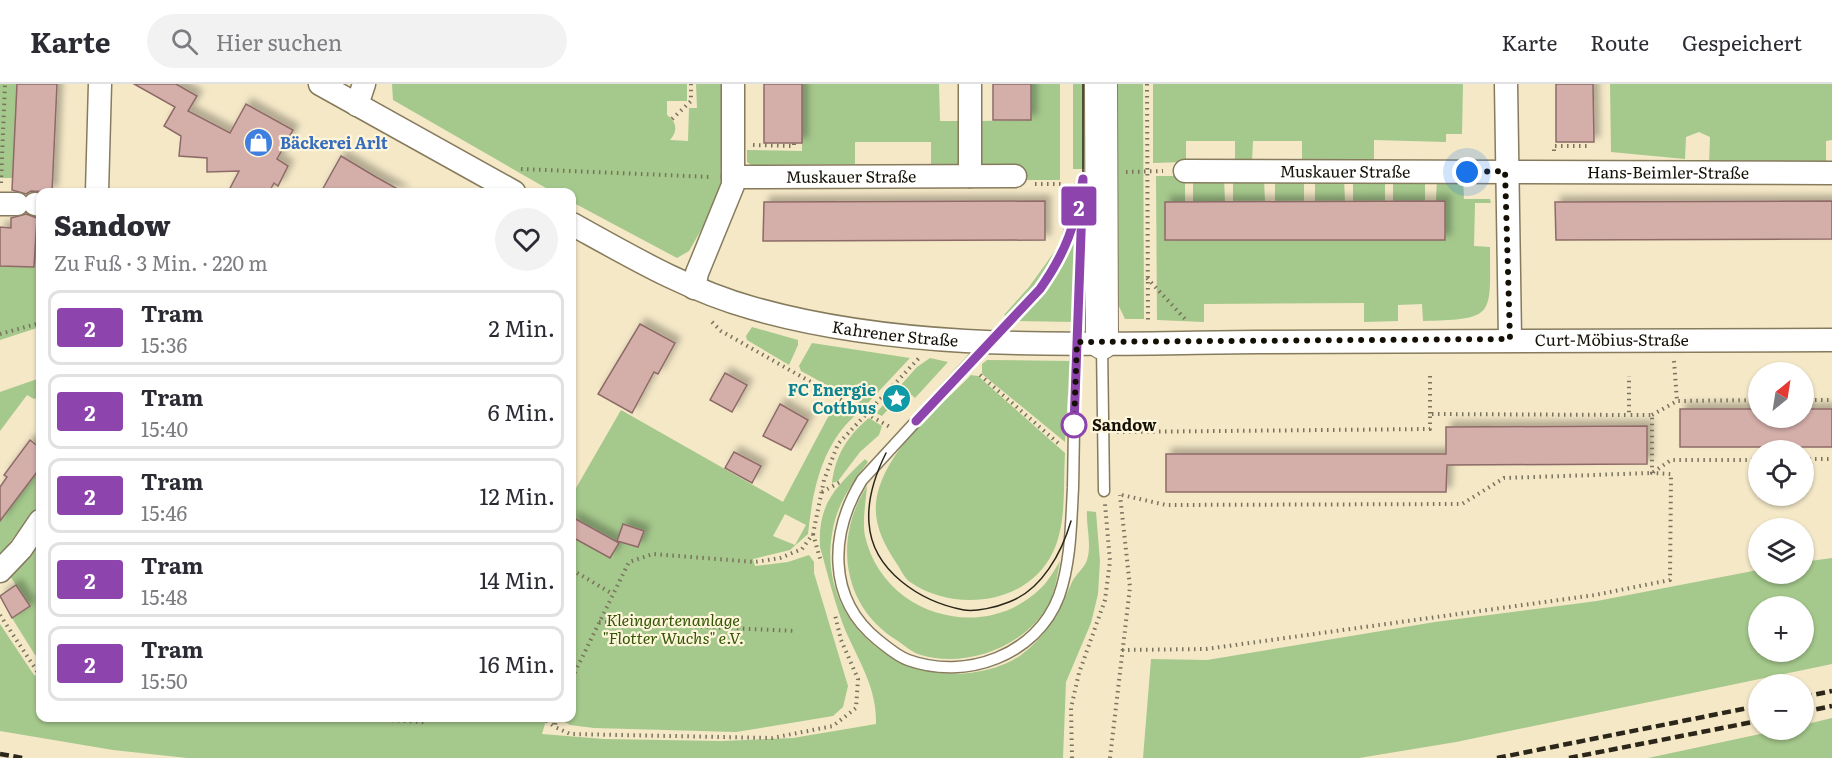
<!DOCTYPE html>
<html lang="de">
<meta charset="utf-8">
<style>
body{margin:0;font-family:Literata,serif;background:#f2f2f3;color:#2b2b33;height:100vh;display:flex;flex-direction:column;font-size:22px;white-space:nowrap}
*{box-sizing:border-box;margin:0}
p{font-size:20px;color:#7c7c81}
.icon{flex:none;width:33px;height:33px;fill:none;stroke:currentColor;stroke-width:2;stroke-linecap:round;stroke-linejoin:round}
.map{position:relative;flex:1;overflow:hidden}
.panel{position:absolute;left:36px;top:104px;width:540px;height:534px;display:flex;flex-direction:column;background:#fff;border-radius:12px;box-shadow:0 2px 4px #0004}
.panel>*{flex:none}
.badge{padding:0 12px;border-radius:4px;font-size:21px;line-height:39px}
.needle{width:39px;rotate:30deg}
.fabs{position:absolute;left:1748px;top:278px;display:grid;gap:12px}
.fabs a{display:grid;place-items:center;width:66px;height:66px;border-radius:50%;background:#fff;box-shadow:0 2px 4px #0004;font-size:30px}
.you{position:absolute;width:30px;height:30px;margin:-15px;border:4px solid #fff;border-radius:50%;background:#1a73e8;box-shadow:0 0 0 9px #1a73e833}
.map>.badge{position:absolute;translate:-50% -50%;box-shadow:0 0 0 3px #fff}
.round{display:grid;place-items:center;flex:none;width:63px;height:63px;border-radius:32px;background:#f2f2f3}
.overview{display:flex;align-items:center;justify-content:space-between;height:102px;padding:0 18px}
h1{font-size:28px;font-weight:800;line-height:45px}
ul{padding:0;list-style:none}
li{display:flex;align-items:center;gap:18px;height:75px;margin:0 12px 9px;padding:0 6px;border:3px solid #e1e1e2;border-radius:12px}
li div{flex:1}
li b{display:block;font-size:22px}
li em{font-style:normal}
li .badge{min-width:66px;font-weight:700;text-align:center}
header{display:flex;align-items:center;gap:36px;box-sizing:border-box;height:84px;padding:0 30px;background:#fff;border-bottom:2px solid #e1e1e2}
header strong{font-size:28px}
nav{display:flex;gap:33px;margin-inline-start:auto;font-size:21px}
.search{width:420px;height:54px;background:#f2f2f3;display:flex;align-items:center;gap:15px;box-sizing:border-box;padding:0 21px;border-radius:33px;color:#7c7c81;font-size:22px}
.map>svg:first-child{display:block}
</style>
<header>
<strong>Karte</strong>
<div class="search"><svg class="icon" aria-label="search" viewBox="0 0 24 24"><circle cx="10" cy="10" r="6"/><path d="M15 15l6 6"/></svg>Hier suchen</div>
<nav><a>Karte</a><a>Route</a><a>Gespeichert</a></nav>
</header>
<div class="map">
<svg width="1832" height="674" viewBox="0 0 1832 674">
<defs>
<filter id="shadow"><feDropShadow dx="5.5" dy="-5.5" stdDeviation="3" flood-color="#0004"/></filter>
</defs>
<rect width="100%" height="100%" fill="#f4e8c7"/>
<g fill="#a5c88c" fill-rule="evenodd">
<path d="M0,0h17l-4,94h-13z"/>
<path d="M392,0h295v17h-20v14c10,7 11,16 3,25l18,1 1,-33h8l-1,-24h30v103l-37,64 -12,7 -105,-56v-10h-19l-160,-92z"/>
<path d="M802,0h137l1,37h23l-1,43h-31v-22h-76v22l-104,1 -4,-3v-12l55,1z"/>
<path d="M1031,0h29v96h-40l-41,-10v-49l52,-1z"/>
<rect x="1073" y="0" width="18" height="85"/>
<path d="M1115,0h28l1,235h-19l-9,-19z"/>
<path d="M1153,0h310l-1,50h-16v8l-72,-2v23h-72v-22h-49l-1,21 -17,1v-22h-49v21l-33,1z"/>
<path d="M1610,0h222v56l-6,1v23h-117l1,-27 -11,-5 -13,5 -1,22 -74,-7z"/>
<path d="M1156,92h29v26h-20v38h280v-38l-9,-1 1,-24h26l1,22h26l1,4h-16l-1,43 16,1c0,70 6,72 -67,74l-1,-17 -24,1v16l-34,1v-19l-160,1v18l-47,-2z"/>
<path d="M1193,94h31l1,24h-32z"/>
<path d="M1233,94l31,1 1,23h-32z"/>
<path d="M1275,94l29,1v22l-29,1z"/>
<path d="M1353,94h32v23l-32,1z"/>
<path d="M1425,94v23h-32v-22z"/>
<path d="M1315,95h29l1,22 -30,1z"/>
<path d="M1074,99h4l-2,26h11l1,103 -11,1 -4,9 -56,-1 -13,-6 25,-28 31,-43z"/>
<path d="M37,128h3v115l-40,13v-74l34,1z"/>
<path d="M752,243l46,13v5l-9,20 -42,-25 -1,-4z"/>
<path d="M812,259l98,15 -45,48 -64,-35 -2,-5z"/>
<path d="M930,274l18,4 -33,36 -9,-8 -24,26 -6,-3 41,-46z"/>
<path d="M987,276l83,1 -5,81 -83,-68v-10z"/>
<path d="M971,291l7,1 87,77c-2,32 2,70 -12,99 -25,53 -98,61 -143,30 -5,-3 -9,-12 -13,-18 -16,-24 -27,-47 -18,-76 15,-46 60,-80 92,-113z"/>
<path d="M40,294v19l-6,2 -7,-4 -27,36v-39z"/>
<path d="M837,316l22,12c-37,31 -46,76 -51,122l-18,16 -37,9 2,7 33,-4 21,-7 5,7v11l34,113 -5,21 -10,9 -97,16 -142,-4 -24,-3 -14,-8h16v-222l49,-85 162,92zM785,430l21,11 -11,20 -22,-9z"/>
<path d="M869,334l13,8 -3,9 -19,17 -22,29 -6,2c3,-27 16,-48 37,-65z"/>
<path d="M865,375l3,3c-17,22 -32,44 -36,72 -12,73 41,131 110,139 25,3 58,-3 79,-18 26,-19 38,-44 51,-73 4,-8 13,-15 15,-22 5,-16 -1,-33 0,-49l9,1 4,49 -2,33 -7,29 -25,59 -3,76h-876l-74,-8 -113,-19v-107l34,51 6,2v40h507l-5,17 62,5 117,2 72,-3 83,-14c1,-35 -16,-61 -30,-92 -11,-27 -18,-57 -26,-85 -2,-44 15,-59 45,-88z"/>
<path d="M40,381v39l-40,51v-34z"/>
<path d="M867,402c-1,15 -5,35 -2,50 18,80 120,109 177,51 7,-7 13,-18 18,-26 -3,16 -5,33 -14,48 -25,39 -81,59 -125,46 -8,-2 -16,-9 -23,-14 -56,-34 -65,-102 -31,-155z"/>
<path d="M40,456v116l-5,-1 -23,-37 18,-12 -20,-30z"/>
<path d="M1832,474v106l-376,78 -97,16h-216l8,-99 56,1 228,-38 162,-21 161,-31v3h45v-11zM1758,522h45v45h-45z"/>
<path d="M1832,634v40h-184l135,-29h20v-4z"/>
</g>
<g fill="#d4aea9" stroke="#8d6b67" stroke-width="1.5" filter="url(#shadow)">
<path d="M17,0h40l-5,108 -21,-1 -5,3 -14,-4z"/>
<path d="M134,0h42l21,12 -9,15 42,22 16,-29 47,26 -16,29 11,7 -10,20 -4,-3 -5,9h-41l11,-21 -32,1v-14l-28,-2 2,-20 -17,-10 11,-19z"/>
<rect x="764" y="0" width="38" height="59"/>
<rect x="993" y="0" width="38" height="36"/>
<path d="M1556,0h37l1,58h-38z"/>
<path d="M341,72l35,21 27,15h-82z"/>
<path d="M1045,117v39l-282,1 1,-39z"/>
<path d="M1445,117v39h-280v-38z"/>
<path d="M1832,117v38l-276,1 -1,-38z"/>
<path d="M26,130l11,4 -3,49 -34,-1v-39l11,1v-10z"/>
<path d="M640,240l35,19 -17,31 -4,-2 -22,41 -34,-19z"/>
<path d="M725,289l22,12 -15,27 -22,-12z"/>
<path d="M780,320l28,16 -17,30 -28,-14z"/>
<path d="M1680,325h78v8h45v-8h29v38h-152z"/>
<path d="M1647,342v38l-200,1 -1,27h-280v-38h280v-27z"/>
<path d="M30,356l10,8v20l-40,53v-34l7,-10 -3,-2z"/>
<path d="M734,368l27,14 -9,17 -27,-15z"/>
<path d="M572,433l47,26 -9,15 -38,-21z"/>
<path d="M623,440l21,7 -6,16 -21,-6z"/>
<path d="M16,501l14,21 -18,12 -12,-22z"/>
</g>
<g fill="none" stroke-linecap="round" stroke-linejoin="round">
<defs>
<g id="lane">
<path d="M988,259l-126,137c-32,52 -36,118 16,160 9,7 19,16 30,20 58,21 129,-5 151,-64 12,-34 12,-73 14,-108 1,-49 1,-97 4,-146"/>
<path d="M1102,261l2,146"/>
</g>
<g id="street">
<path d="M320,0l194,108"/>
<path d="M1506,0l4,255"/>
<path d="M357,21l7,-21"/>
<path id="s1" d="M1185,87l647,2"/>
<path d="M970,92v-92"/>
<path id="s2" d="M733,93l282,-1"/>
<path d="M97,108l3,-108"/>
<path d="M0,120h17"/>
<path d="M35,120l5,1"/>
<path id="s3" d="M572,140c58,32 115,66 180,84 161,46 340,35 506,34 192,-2 383,-3 574,-2"/>
<path d="M694,204l3,-15 36,-88v-101"/>
<path d="M0,487l21,-22 19,-28"/>
</g>
<path id="secondary" d="M1101,0l1,259"/>
</defs>
<use href="#lane" stroke="#867b5d" stroke-width="13"/>
<use href="#street" stroke="#867b5d" stroke-width="25"/>
<use href="#secondary" stroke="#867b5d" stroke-width="34"/>
<g stroke="#79725d" stroke-width="4" stroke-dasharray="1.5 4.5" stroke-linecap="butt">
<path d="M1147,0l1,239"/>
<path d="M672,35l19,-18v-17"/>
<path d="M753,61l41,1v-3"/>
<path d="M1554,67v-5h33v-4"/>
<path d="M521,85l190,8"/>
<path d="M1126,88l37,-1"/>
<path d="M1,99l4,-99"/>
<path d="M1035,100h29"/>
<path d="M1147,194l39,42"/>
<path d="M712,238l9,9 169,96"/>
<path d="M0,250l40,-11"/>
<path d="M1674,277l3,40"/>
<path d="M980,291l78,68"/>
<path d="M1430,292v38"/>
<path d="M1803,316h29"/>
<path d="M1652,331l25,-14 81,-1"/>
<path d="M1117,348l313,-3v-15l199,1"/>
<path d="M1803,375h29"/>
<path d="M822,408l20,-11"/>
<path d="M1122,411l44,10 296,-1 42,-26 148,-5 19,-13h87"/>
<path d="M813,450l8,28"/>
<path d="M572,486l41,24"/>
<path d="M0,531l37,56h3"/>
<path d="M599,538l196,9"/>
<path d="M1122,566l84,-1 389,-54 75,-15 1,-106 -19,-1v-58h-23v-39"/>
<path d="M572,594l57,-116 24,-8 102,8 25,-4 22,-9 11,-15 11,-54 14,-36 81,-86"/>
<path d="M326,633l98,5 5,-5"/>
<path d="M542,633l13,10"/>
<path d="M556,633l-1,10 15,7 202,4 61,-12 23,-18 2,-29 -17,-39 -6,-25"/>
<path d="M1072,674l-1,-50 8,-35 26,-73 5,-39 -5,-57"/>
<path d="M1110,674l20,-171 -10,-92"/>
</g>
<use href="#lane" stroke="#fff" stroke-width="10"/>
<use href="#street" stroke="#fff" stroke-width="22"/>
<use href="#secondary" stroke="#fff" stroke-width="32"/>
<g stroke="#2b2619" stroke-width="1.5">
<path d="M990,257c39,-41 71,-70 87,-126"/>
<path d="M1077,258l6,-163v-95"/>
<path d="M886,369c-11,22 -19,45 -17,70 3,48 52,79 95,87 12,2 33,-3 45,-8 33,-12 53,-50 62,-81"/>
</g>
<g stroke="#2b2619" stroke-width="4.5" stroke-dasharray="9 4.5" stroke-linecap="butt">
<path d="M1803,613l29,-6"/>
<path d="M1803,628l29,-6"/>
<path d="M0,670l23,4"/>
<path d="M1497,674l261,-52"/>
<path d="M1569,674l189,-37"/>
</g>
</g>
<g fill="none" stroke-linecap="round" stroke-linejoin="round">
<defs>
<path id="line" d="M916,337l124,-132c26,-37 36,-65 43,-110l-9,246"/>
</defs>
<use href="#line" stroke="#fff" stroke-width="14"/>
<use href="#line" stroke="#8e44ad" stroke-width="9"/>
<path stroke="#141005" stroke-width="6" stroke-dasharray="0 10.8" d="M1074,341l3,-83 433,-3 -5,-168 -38,1"/>
</g>
<defs>
<symbol id="shop-disc" viewBox="-11 -11 22 22"><circle r="9.5" fill="#3f7fe0" stroke="#fff5db"/><path d="M-5-2.5h2.3a2.7 3.5 0 0 1 5.4 0H5L5.5 6h-11ZM-1.5-2.5h3a1.5 2.3 0 0 0-3 0Z" fill="#fff"/></symbol>
<symbol id="sight-disc" viewBox="-11 -11 22 22"><circle r="9.5" fill="#0f9aa8" stroke="#fff5db"/><path d="M0-6L1.8-2.2L6-1.7L2.9 1.2L3.7 5.4L0 3.3L-3.7 5.4L-2.9 1.2L-6-1.7L-1.8-2.2Z" fill="#fff"/></symbol>
</defs>
<g fill-rule="evenodd">
<use href="#shop-disc" x="242" y="42" width="33" height="33"/>
<use href="#sight-disc" x="880" y="298" width="33" height="33"/>
</g>
<circle fill="#fff" stroke="#8e44ad" stroke-width="3" cx="1074" cy="341" r="12"/>
<g text-anchor="middle" stroke-width="4.5" stroke-linejoin="round" paint-order="stroke">
<g font-size="16" font-weight="bold" fill="#366cbe" stroke="#fff5db" text-anchor="start">
<text x="280" y="65">Bäckerei Arlt</text>
</g>
<g font-size="16" fill="#141005" stroke="#fff5db">
<text dy="6" stroke="none"><textPath href="#s1" startOffset="160">Muskauer Straße</textPath></text>
<text dy="6" stroke="none"><textPath href="#s1" startOffset="483">Hans-Beimler-Straße</textPath></text>
<text dy="6" stroke="none"><textPath href="#s2" startOffset="118">Muskauer Straße</textPath></text>
<text dy="6" stroke="none"><textPath href="#s3" startOffset="345">Kahrener Straße</textPath></text>
<text dy="6" stroke="none"><textPath href="#s3" startOffset="1062">Curt-Möbius-Straße</textPath></text>
</g>
<g font-size="16" font-weight="bold" fill="#0d838f" stroke="#fff5db" text-anchor="end">
<text x="876" y="312">FC Energie<tspan x="876" dy="18">Cottbus</tspan></text>
</g>
<g font-size="16" font-weight="bold" fill="#141005" stroke="#fff5db" text-anchor="start">
<text x="1092" y="347">Sandow</text>
</g>
<g font-size="16" font-style="italic" fill="#315603" stroke="#fff5db">
<text x="673" y="542">Kleingartenanlage<tspan x="673" dy="18">"Flotter Wuchs" e.V.</tspan></text>
</g>
</g>
</svg>
<div class="fabs">
<a><svg class="needle" viewBox="-14 -14 28 28"><path d="M0-13l5 13h-10z" fill="#e53935"/><path d="M0 13l5-13h-10z" fill="#7c7c81"/></svg></a>
<a><svg class="icon" aria-label="locate" viewBox="0 0 24 24"><circle cx="12" cy="12" r="6"/><path d="M12 2v4M12 18v4M2 12h4M18 12h4"/></svg></a>
<a><svg class="icon" aria-label="layers" viewBox="0 0 24 24"><path d="M12 4l9 5-9 5-9-5zM3 14l9 5 9-5"/></svg></a>
<a>+</a>
<a>−</a>
</div>
<div class="you" style="left:1467px;top:88px"></div>
<b class="badge" style="left:1079px;top:122px;background:#8e44ad;color:#fff">2</b>
<section class="panel">
<div class="overview"><div><h1>Sandow</h1><p>Zu Fuß · 3 Min. · 220 m</p></div><a class="round"><svg class="icon" aria-label="heart" viewBox="0 0 24 24"><path d="M12 20l-8-8c-3-5 5-10 8-4 3-6 11-1 8 4z"/></svg></a></div>
<ul>
<li><span class="badge" style="background:#8e44ad;color:#fff">2</span><div><b>Tram</b><p>15:36</p></div><em>2 Min.</em></li>
<li><span class="badge" style="background:#8e44ad;color:#fff">2</span><div><b>Tram</b><p>15:40</p></div><em>6 Min.</em></li>
<li><span class="badge" style="background:#8e44ad;color:#fff">2</span><div><b>Tram</b><p>15:46</p></div><em>12 Min.</em></li>
<li><span class="badge" style="background:#8e44ad;color:#fff">2</span><div><b>Tram</b><p>15:48</p></div><em>14 Min.</em></li>
<li><span class="badge" style="background:#8e44ad;color:#fff">2</span><div><b>Tram</b><p>15:50</p></div><em>16 Min.</em></li>
</ul>
</section>
</div>
